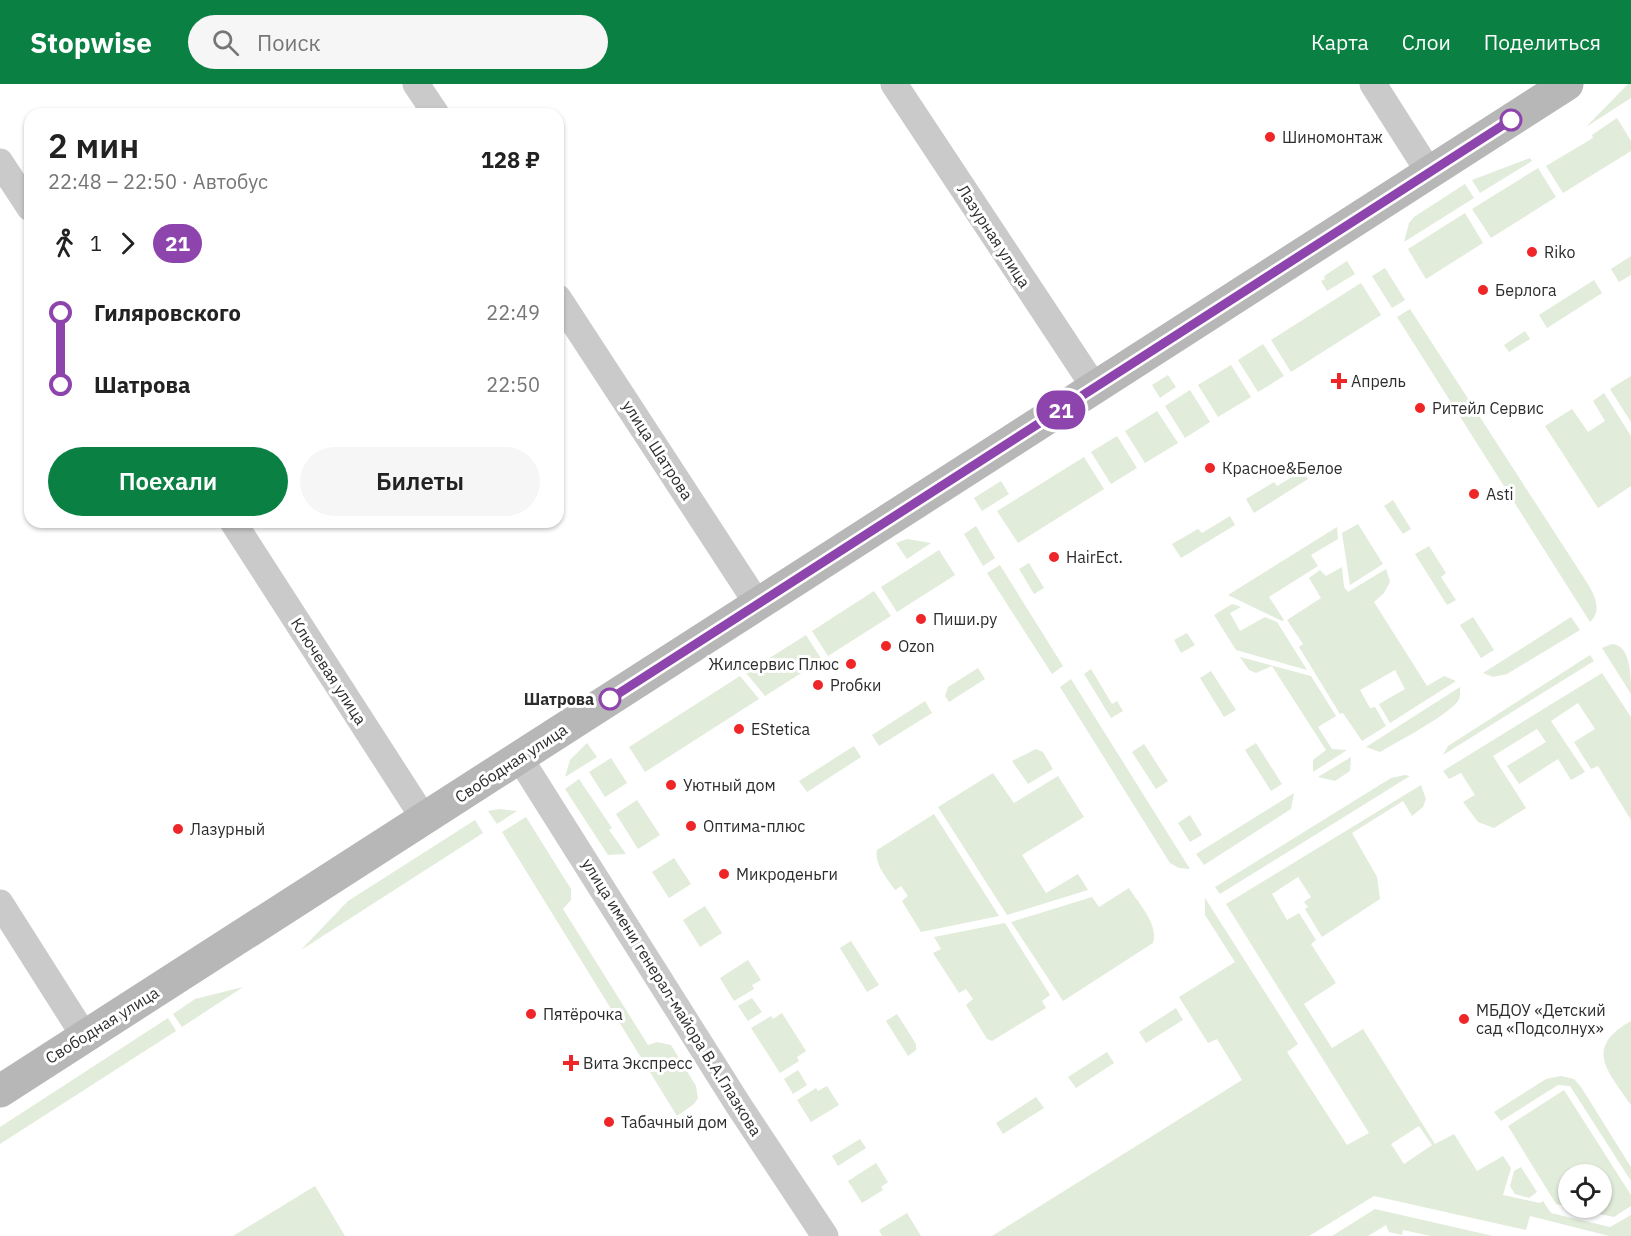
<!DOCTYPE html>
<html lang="ru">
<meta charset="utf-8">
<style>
body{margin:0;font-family:"IBM Plex Sans",sans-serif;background:#f6f6f6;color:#222;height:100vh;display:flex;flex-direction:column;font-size:22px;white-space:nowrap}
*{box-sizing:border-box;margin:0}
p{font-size:20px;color:#767676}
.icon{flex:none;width:33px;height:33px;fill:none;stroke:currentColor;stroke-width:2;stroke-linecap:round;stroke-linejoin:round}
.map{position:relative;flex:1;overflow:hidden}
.sheet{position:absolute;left:24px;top:24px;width:540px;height:420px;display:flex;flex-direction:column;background:#fff;border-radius:18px;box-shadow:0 2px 4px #0004}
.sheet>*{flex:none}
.badge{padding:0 12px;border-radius:20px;font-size:21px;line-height:39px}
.buttons{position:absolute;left:1558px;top:1080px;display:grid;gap:12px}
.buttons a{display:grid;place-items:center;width:54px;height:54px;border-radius:50%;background:#fff;box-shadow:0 2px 4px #0004;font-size:30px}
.map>.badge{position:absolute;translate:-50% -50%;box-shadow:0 0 0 3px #fff}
.legs{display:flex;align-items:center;gap:9px;height:66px;padding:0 24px;font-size:20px}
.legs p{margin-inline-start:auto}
.headline{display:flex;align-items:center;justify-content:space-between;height:102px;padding:0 24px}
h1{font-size:33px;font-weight:600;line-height:45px}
.action{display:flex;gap:12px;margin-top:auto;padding:12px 24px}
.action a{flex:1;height:69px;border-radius:36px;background:#0b8043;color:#fff;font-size:24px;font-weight:600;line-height:69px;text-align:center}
.action a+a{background:#f6f6f6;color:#222}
ul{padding:0 24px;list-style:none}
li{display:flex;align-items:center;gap:21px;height:72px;font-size:22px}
li i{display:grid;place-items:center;width:9px;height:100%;margin:0 8px;background:currentColor}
li i::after{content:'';width:15px;height:15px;margin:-8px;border:4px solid;border-radius:50%;background:#fff}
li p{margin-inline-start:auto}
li:first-child i{background:linear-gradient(#0000 50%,currentColor 0)}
li:last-child i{background:linear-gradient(currentColor 50%,#0000 0)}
header{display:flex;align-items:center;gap:36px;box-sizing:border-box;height:84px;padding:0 30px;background:#0b8043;color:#fff}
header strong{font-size:28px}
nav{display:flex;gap:33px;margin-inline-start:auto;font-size:21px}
.search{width:420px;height:54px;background:#f6f6f6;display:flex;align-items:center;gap:15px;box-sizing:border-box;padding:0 21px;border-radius:33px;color:#767676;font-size:22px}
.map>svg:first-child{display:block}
</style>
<header>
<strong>Stopwise</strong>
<div class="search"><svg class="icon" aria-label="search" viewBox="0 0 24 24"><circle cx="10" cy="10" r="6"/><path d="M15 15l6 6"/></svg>Поиск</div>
<nav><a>Карта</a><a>Слои</a><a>Поделиться</a></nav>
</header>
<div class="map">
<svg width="1631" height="1152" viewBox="0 0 1631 1152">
<rect width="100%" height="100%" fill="#fff"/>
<g fill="#e2ecda" fill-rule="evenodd">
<path d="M1628,0h3v14l-45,29z"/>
<path d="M1617,34l14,23v10l-68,42 -17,-27 47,-28 -1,-3z"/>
<path d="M1530,74l2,3 -52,32 -8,-13z"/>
<path d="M1538,84l18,29 -65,41 -19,-29z"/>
<path d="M1465,100l9,14 -70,44 5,-19 5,-6z"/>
<path d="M1465,129l18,30 -57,36 -18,-30z"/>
<path d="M1631,172v19l-12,7 -8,-13z"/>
<path d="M1347,177l8,13 -28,17 -6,-10 4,-2 -1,-3z"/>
<path d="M1385,184l20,32 -13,8 -20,-32z"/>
<path d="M1594,196l8,13 -55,35 -8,-13z"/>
<path d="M1361,199l20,32 -90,57 -20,-32z"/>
<path d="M1410,225l176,272c8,13 17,29 4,41l-193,-305z"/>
<path d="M1525,247l5,8 -21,13 -5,-7z"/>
<path d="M1263,260l21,32 -26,16 -20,-32z"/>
<path d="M1231,281l20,32 -33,20 -20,-32z"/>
<path d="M1168,291l8,12 -16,11 -8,-13z"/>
<path d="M1631,292v46l-21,-33z"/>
<path d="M1190,306l20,32 -25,16 -20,-32z"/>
<path d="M1604,309l27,43v50l-33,22 -53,-82 27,-17 16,23 17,-11 -12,-20z"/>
<path d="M1157,327l21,32 -33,20 -20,-32z"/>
<path d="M1117,352l20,32 -26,16 -20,-32z"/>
<path d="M1084,373l20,32 -86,54 -21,-32z"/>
<path d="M1302,387l6,8 -54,34 -8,-14 28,-17 3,4z"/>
<path d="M1001,397l8,13 -27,17 -8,-13z"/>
<path d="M1393,416l18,29 -8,5 -19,-28z"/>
<path d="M1230,432l5,9 -54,33 -9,-14 26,-15 4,4z"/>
<path d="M1358,440l25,40 -33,21 -8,-52z"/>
<path d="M976,442l19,32 -12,8 -19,-32z"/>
<path d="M1337,443l1,12 -27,16 7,11 -49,31 15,23 -2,1 -54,-26z"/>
<path d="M907,455l24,4 -24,16 -11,-16z"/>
<path d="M1429,462l17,27 -5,4 15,23 -9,5 -32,-51z"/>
<path d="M939,466l16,25 -58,37 -16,-25z"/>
<path d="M1029,479l15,25 -10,6 -15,-25z"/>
<path d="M1000,481l63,101 -11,8 -65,-101z"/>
<path d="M1342,483l2,20 4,5 38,-23 4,13 -6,11 -10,9 53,84 17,-10 12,5 -66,42 -11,-19 26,-15 -10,-19 -35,20 10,18 5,-1 11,19 -24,15 -19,-28 -3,1 -41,-67 4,-3 -16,-24 34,-22 -12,-20 11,-8 6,6z"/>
<path d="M874,507l17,25 -63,40 -16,-25z"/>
<path d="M1232,520l9,3 -11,6 10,18 25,-14 12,5 30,48 -71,-20 -22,-35z"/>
<path d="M1473,533l21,33 -13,8 -21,-33z"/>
<path d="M1571,533l9,13 -73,44 -14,3 -10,-4z"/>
<path d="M1187,549l8,12 -14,8 -7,-13z"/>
<path d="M806,551l16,25 -57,36 -19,-23z"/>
<path d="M1612,560c19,1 19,33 19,50l-29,-46z"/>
<path d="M1590,571l4,6 -151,94 5,-9z"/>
<path d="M1240,573l71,19 25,40 -18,11 14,22 15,1 -34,22v-12l13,-10 -54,-84 -16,7 -7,-3z"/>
<path d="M978,584l7,11 -36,23 -4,-6 3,-9z"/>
<path d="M1091,585l21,35 5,-3 6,10 -12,7 -27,-44z"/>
<path d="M1211,587l25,39 -12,7 -24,-39z"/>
<path d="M1602,589l29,44v103l-33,-54 -7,3 -17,-27 21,-13 -17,-26 -27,18 34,51 -14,8 -13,-21 -39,25 -12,-18 39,-24 -9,-13 -44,27 33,52 -32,20 -16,-6 -15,-20 12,-7 -14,-22 -12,6 -6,-8z"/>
<path d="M740,592l19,23 -114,73 -16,-25z"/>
<path d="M1071,595l119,190 -11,-1 -9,-5 -110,-176z"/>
<path d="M1460,603c0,5 1,10 -2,14 -10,14 -61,41 -78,51l-14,-5z"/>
<path d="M925,617l7,12 -53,33 -7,-11z"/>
<path d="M587,659l10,14 -32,20 5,-17z"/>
<path d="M1256,659l26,41 -11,7 -26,-41z"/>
<path d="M1144,660l24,37 -12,8 -24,-37z"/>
<path d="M854,662l7,11 -54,35 -8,-11z"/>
<path d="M1036,665l7,3 10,17 -25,15 -16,-23z"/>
<path d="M1351,673l-1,14 -15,10 -17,-4z"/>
<path d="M611,674l16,25 -22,14 -16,-25z"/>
<path d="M993,689l21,30 44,-27 26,41 -62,38 24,38 32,-19 10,16 -81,25 -69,-108z"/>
<path d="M1405,691l5,1 -190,118 -5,-7 176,-109z"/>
<path d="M579,695l33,49 -3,2 17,24 -18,1 -43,-66z"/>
<path d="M1421,701l5,14 -3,8 -11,9 -9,-15 -51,32 25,44 3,22 -58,38 -17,-28 3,-2 -4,-5 7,-5 -13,-20 -26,17 15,26 12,-7 17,27 -5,4 25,39 -32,21 28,44 31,-19 72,115 19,-10 23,37 26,-15 8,12 -8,27 37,8 3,-2 8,12 59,14 21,-12v21h-22l-79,-20 -4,14 -152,-34 -65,40h-317l250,-156 -25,-41 -9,4 -29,-46 56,-35 -30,-47v-17l93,146 -11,8 60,93 22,-12 -143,-229zM1419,1042l13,19 -28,19 -13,-20z"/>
<path d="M1294,709l-3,16 -87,56 -8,-11z"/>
<path d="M637,716l23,35 -22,14 -22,-35z"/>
<path d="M499,725l18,2 -20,13 -9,-13z"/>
<path d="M934,730l65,102 -78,16 -19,-31 6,-5 -7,-10 -6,4c-8,-12 -21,-26 -18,-40z"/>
<path d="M1190,731l12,20 -12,7 -12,-19z"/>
<path d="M526,733l45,72v11l-8,9 85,136 9,-3 14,3 25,41 2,12 -4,6 -17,12 -175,-284z"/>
<path d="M475,736l8,13 -182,117 47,-49z"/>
<path d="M674,774l17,26 -22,14 -17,-26z"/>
<path d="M1129,804c9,15 30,36 24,55l-90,58 -52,-79 81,-25 7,10z"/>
<path d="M705,822l17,27 -22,14 -17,-27z"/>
<path d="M1005,839l45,72 -8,6 4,7 -54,33 -5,-2 -21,-34 7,-6 -7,-10 -7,4 -26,-40 8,-4 -7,-12z"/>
<path d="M851,857l28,44 -12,7 -27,-44z"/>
<path d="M748,876l13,20 -9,5 2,4 -20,12 -14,-23z"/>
<path d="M243,903l-61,40 -9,-13 22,-15z"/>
<path d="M752,914l10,14 -14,9 -10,-15z"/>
<path d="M1176,924l7,12 -37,23 -7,-11z"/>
<path d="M782,929l24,38 -9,6 2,4 -19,12 -29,-45 20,-12 2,3z"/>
<path d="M897,930l19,30v6l-8,6 -22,-35z"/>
<path d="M168,934l8,13 -176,113v-17z"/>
<path d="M1631,937v84c-23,-34 -48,-57 0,-84z"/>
<path d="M1107,968l7,11 -38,25 -8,-11z"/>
<path d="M798,986l9,15 -14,9 -9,-15z"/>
<path d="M1561,992l13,3 7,8 50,80v14l-61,-95 -12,-1 -57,36 -7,-9 52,-33z"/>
<path d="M827,1002l12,19 -28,17 -14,-22 19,-12 2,3z"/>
<path d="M1564,1006l67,105v11l-17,11 -43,-9h31v-34h-33v33l-13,-3 -48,-78z"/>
<path d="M1036,1013l8,11 -41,26 -7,-11z"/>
<path d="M860,1055l6,9 -28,18 -6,-10z"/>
<path d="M876,1079l12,19 -7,5 2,3 -21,13 -14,-22z"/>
<path d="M1521,1083l16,25 -8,6 -14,-4 -5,-8 4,-15z"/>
<path d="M315,1102l30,50h-112z"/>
<path d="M1375,1125l118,27h-62l-28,-6 -1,5 -13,-3 -3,-7 -18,11h-36z"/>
<path d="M907,1129l14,23h-39l-3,-6z"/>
</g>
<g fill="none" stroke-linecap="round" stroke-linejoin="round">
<g stroke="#cacaca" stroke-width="27">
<path d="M416,0l20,30"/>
<path d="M894,0l201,304"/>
<path d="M1373,0l56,88"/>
<path d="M0,78l30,46"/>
<path d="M558,214l199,305"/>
<path d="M233,438l192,298"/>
<path d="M519,673l220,349 86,130"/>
<path d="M0,819l85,134"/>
</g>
<path stroke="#b7b7b7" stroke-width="33" d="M0,1007l1567,-1007"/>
</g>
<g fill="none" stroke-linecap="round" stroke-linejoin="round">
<defs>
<path id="line-1" d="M610,615l901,-579"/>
</defs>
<use href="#line-1" stroke="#fff" stroke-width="14"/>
<use href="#line-1" stroke="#8e44ad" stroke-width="9"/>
</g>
<g fill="#fff" stroke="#8e44ad" stroke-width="3">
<circle cx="1511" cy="36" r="10"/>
<circle cx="610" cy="615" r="10"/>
</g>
<g fill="#ee2628" stroke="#fff" stroke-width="2">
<circle cx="1270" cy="53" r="6"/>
<circle cx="1532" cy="168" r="6"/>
<circle cx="1483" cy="206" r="6"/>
<path d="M1336 288h6v6h6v6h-6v6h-6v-6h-6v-6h6z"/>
<circle cx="1420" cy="324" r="6"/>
<circle cx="1210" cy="384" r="6"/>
<circle cx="1474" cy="410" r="6"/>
<circle cx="1054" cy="473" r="6"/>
<circle cx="921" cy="535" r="6"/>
<circle cx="886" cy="562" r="6"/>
<circle cx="851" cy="580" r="6"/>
<circle cx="818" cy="601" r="6"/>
<circle cx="739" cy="645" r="6"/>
<circle cx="671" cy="701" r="6"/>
<circle cx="691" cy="742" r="6"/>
<circle cx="178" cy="745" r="6"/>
<circle cx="724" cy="790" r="6"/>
<circle cx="531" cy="930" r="6"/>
<circle cx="1464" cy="935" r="6"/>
<path d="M568 970h6v6h6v6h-6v6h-6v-6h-6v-6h6z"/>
<circle cx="609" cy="1038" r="6"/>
</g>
<g text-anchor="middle" stroke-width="6" stroke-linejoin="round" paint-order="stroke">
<g font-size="16" fill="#2d2d2d" stroke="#fff" text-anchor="start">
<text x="1282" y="59">Шиномонтаж</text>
<text x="1544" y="174">Riko</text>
<text x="1495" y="212">Берлога</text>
<text x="1351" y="303">Апрель</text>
<text x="1432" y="330">Ритейл Сервис</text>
<text x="1222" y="390">Красное&amp;Белое</text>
<text x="1486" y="416">Asti</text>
<text x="1066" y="479">HairEct.</text>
<text x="933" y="541">Пиши.ру</text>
<text x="898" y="568">Ozon</text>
<text x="839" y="586" text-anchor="end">Жилсервис Плюс</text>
<text x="830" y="607">Proбки</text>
<text x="751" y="651">EStetica</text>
<text x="683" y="707">Уютный дом</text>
<text x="703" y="748">Оптима-плюс</text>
<text x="190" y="751">Лазурный</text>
<text x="736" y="796">Микроденьги</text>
<text x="1476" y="932">МБДОУ «Детский<tspan x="1476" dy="18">сад «Подсолнух»</tspan></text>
<text x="543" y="936">Пятёрочка</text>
<text x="583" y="985">Вита Экспресс</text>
<text x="621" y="1044">Табачный дом</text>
</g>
<g font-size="16" fill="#2d2d2d" stroke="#fff">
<text transform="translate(994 152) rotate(57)" y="6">Лазурная улица</text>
<text transform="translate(658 366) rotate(57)" y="6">улица Шатрова</text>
<text transform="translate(329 587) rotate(57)" y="6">Ключевая улица</text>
<text transform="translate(511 679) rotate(-33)" y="6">Свободная улица</text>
<text transform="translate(672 913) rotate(58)" y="6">улица имени генерал-майора В.А.Глазкова</text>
<text transform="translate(102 941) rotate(-32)" y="6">Свободная улица</text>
</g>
<g font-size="16" font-weight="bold" fill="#2d2d2d" stroke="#fff" text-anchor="end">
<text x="594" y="621">Шатрова</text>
</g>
</g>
</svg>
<div class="buttons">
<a><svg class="icon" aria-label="locate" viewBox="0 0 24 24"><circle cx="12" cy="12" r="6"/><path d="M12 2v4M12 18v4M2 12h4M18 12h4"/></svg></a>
</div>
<b class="badge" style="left:1061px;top:326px;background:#8e44ad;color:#fff">21</b>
<section class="sheet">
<div class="headline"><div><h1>2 мин</h1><p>22:48 – 22:50 · Автобус</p></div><b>128 ₽</b></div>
<div class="legs"><svg class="icon" aria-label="walk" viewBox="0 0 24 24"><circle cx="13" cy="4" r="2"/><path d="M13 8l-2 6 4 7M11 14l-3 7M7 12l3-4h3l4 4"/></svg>1<svg class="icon" aria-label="forward" viewBox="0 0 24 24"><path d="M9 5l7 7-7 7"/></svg><b class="badge" style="background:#8e44ad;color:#fff">21</b></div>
<ul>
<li><i style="color:#8e44ad"></i><b>Гиляровского</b><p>22:49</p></li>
<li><i style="color:#8e44ad"></i><b>Шатрова</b><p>22:50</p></li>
</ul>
<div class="action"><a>Поехали</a><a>Билеты</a></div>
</section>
</div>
